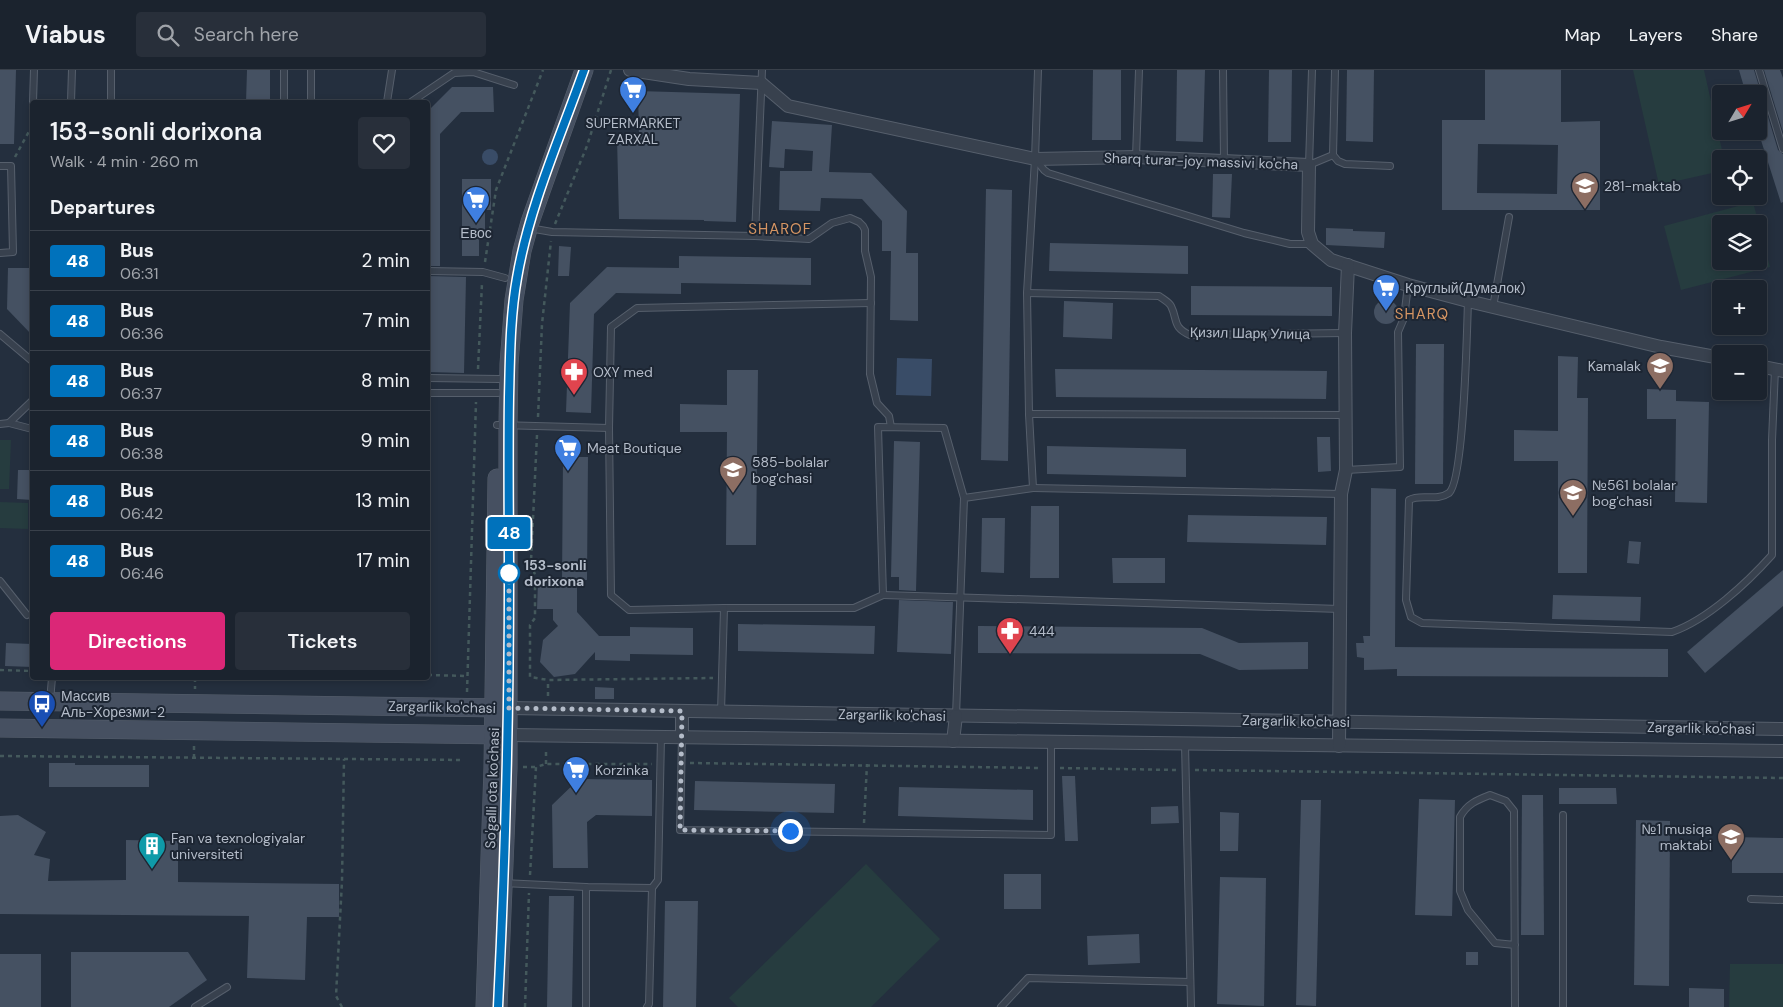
<!DOCTYPE html>
<meta charset="utf-8">
<style>
body{margin:0;font-family:"DM Sans",sans-serif;background:#282f3a;color:#f1f3f6;height:100vh;display:flex;flex-direction:column;font-size:19px;white-space:nowrap}
*{box-sizing:border-box;margin:0}
p{font-size:16px;color:#a0a4aa}
.icon{flex:none;width:28px;height:28px;fill:none;stroke:currentColor;stroke-width:2;stroke-linecap:round;stroke-linejoin:round}
.map{position:relative;flex:1;overflow:hidden}
.drawer{position:absolute;left:30px;top:30px;width:400px;height:580px;display:flex;flex-direction:column;background:#1b232e;border-radius:5px;box-shadow:0 2px 8px #0003,0 0 0 1px #39404a}
.drawer>*{flex:none}
.badge{padding:0 10px;border-radius:4px;font-size:18px;line-height:32px}
.needle{width:32px;rotate:52deg}
.tools{position:absolute;left:1712px;top:15px;display:grid;gap:10px}
.tools a{display:grid;place-items:center;width:55px;height:55px;border-radius:5px;background:#1b232e;box-shadow:0 2px 8px #0003,0 0 0 1px #39404a;font-size:25px}
.you{position:absolute;width:25px;height:25px;margin:-12px;border:4px solid #fff;border-radius:50%;background:#1a73e8;box-shadow:0 0 0 8px #1a73e833}
.map>.badge{position:absolute;translate:-50% -50%;box-shadow:0 0 0 2px #fff}
h2{padding:0 20px;font-size:19px;line-height:45px}
.round{display:grid;place-items:center;flex:none;width:52px;height:52px;border-radius:5px;background:#282f3a}
.head{display:flex;align-items:center;justify-content:space-between;height:85px;padding:0 20px}
h1{font-size:24px;font-weight:600;line-height:38px}
.button{display:flex;gap:10px;margin-top:auto;padding:10px 20px}
.button a{flex:1;height:58px;border-radius:5px;background:#db2777;color:#fff;font-size:20px;font-weight:600;line-height:58px;text-align:center}
.button a+a{background:#282f3a;color:#f1f3f6}
ul{padding:0;list-style:none}
li{display:flex;align-items:center;gap:15px;height:60px;padding:0 20px;border-top:1px solid #39404a}
li div{flex:1}
li b{display:block;font-size:19px}
li em{font-style:normal}
li .badge{min-width:55px;font-weight:700;text-align:center}
header{display:flex;align-items:center;gap:30px;box-sizing:border-box;height:70px;padding:0 25px;background:#1b232e;border-bottom:1px solid #39404a}
header strong{font-size:24px}
nav{display:flex;gap:28px;margin-inline-start:auto;font-size:18px}
.search{width:350px;height:45px;background:#282f3a;display:flex;align-items:center;gap:12px;box-sizing:border-box;padding:0 18px;border-radius:5px;color:#a0a4aa;font-size:19px}
.map>svg:first-child{display:block}
</style>
<header>
<strong>Viabus</strong>
<div class="search"><svg class="icon" aria-label="search" viewBox="0 0 24 24"><circle cx="10" cy="10" r="6"/><path d="M15 15l6 6"/></svg>Search here</div>
<nav><a>Map</a><a>Layers</a><a>Share</a></nav>
</header>
<div class="map">
<svg width="1783" height="937" viewBox="0 0 1783 937">
<rect width="100%" height="100%" fill="#242f3e"/>
<g fill="#263c3f" fill-rule="evenodd">
<path d="M1633,0h71l20,89h-3v12l-62,14z"/>
<path d="M1753,132l17,65 -89,23 -17,-64zM1721,154h38v37h-38z"/>
<path d="M0,370h11l-2,49h-9z"/>
<path d="M0,432l28,1v26l-28,-1z"/>
<path d="M866,794l74,75 -69,68h-133l-9,-9z"/>
<path d="M1730,894h53v43h-54z"/>
</g>
<g fill="#394c67">
<circle cx="490" cy="87" r="8"/>
<path d="M897,288l35,1 -1,37 -35,-1z"/>
</g>
<g fill="#455162" fill-rule="evenodd">
<path d="M0,0h16l-2,74h-14z"/>
<path d="M247,0h23v32h-24z"/>
<path d="M1093,0h28v70h-29z"/>
<path d="M1177,0h28l-2,72 -27,-1z"/>
<path d="M1269,0h23l-1,72h-23z"/>
<path d="M1347,0h27l-1,72 -27,-1z"/>
<path d="M1485,0h76v52l39,-1v89h-158v-90h43zM1478,74l80,1 -1,49 -80,-1z"/>
<path d="M1739,0h15l24,80 5,4v48l-2,1 -22,-69v-40h-13z"/>
<path d="M1764,0h16l3,8v54z"/>
<path d="M452,17h41l1,25h-33l-21,22v132h-12v-155z"/>
<path d="M638,21l102,3 -4,128 -32,-1v-1l-85,-1 -2,-81 22,-1z"/>
<path d="M772,51l60,4 -3,47 42,1 36,38 -1,42h12v68l-28,-1 1,-69h-9v-30l-20,-22 -41,-1 -1,13 -41,-1 1,-39h32l1,-20 -28,-2 -1,19 -15,-1z"/>
<path d="M1213,104h19l-2,44 -18,-1z"/>
<path d="M462,109h29v31h-6v24h-6v22h-17z"/>
<path d="M986,119l26,1 -4,271 -27,-1z"/>
<path d="M1326,158l27,1v2l32,1 -1,16 -58,-3z"/>
<path d="M1050,173l138,3v28l-139,-3z"/>
<path d="M559,176l12,1 -2,29h-11z"/>
<path d="M679,186l132,2v27l-130,-2v11l-65,-1 -22,21 -3,99 -25,-1 4,-109 37,-36 72,1z"/>
<path d="M8,198h24v67l-25,-26z"/>
<path d="M428,206l38,1 -2,96 -36,-1z"/>
<path d="M1191,216l141,1v29l-141,-1z"/>
<circle cx="1386" cy="242" r="12"/>
<path d="M1064,231l49,2 -1,36 -49,-2z"/>
<path d="M1416,274h28l-1,140h-28z"/>
<path d="M1558,286l20,1 -1,41h11l-1,175h-29v-112h-44v-31l44,1z"/>
<path d="M1055,299l272,2 -1,28 -270,-2z"/>
<path d="M727,300h31l-2,175h-30l1,-113h-47v-28l47,1z"/>
<path d="M1647,319l29,1v11l33,1 -2,101 -32,-1 1,-83h-29z"/>
<path d="M1317,367h13l1,34 -13,1z"/>
<path d="M894,371l26,1 -4,149 -17,-1v-13h-8z"/>
<path d="M1047,376l139,3v28l-139,-3z"/>
<path d="M563,387h25l-1,123h-10v32l22,24h31v-9l63,1v27l-63,-1v7l-35,-1v-8l-20,22 -21,3 -14,-15 3,-22 15,-14 -5,-6v-11h-16l1,-27h24z"/>
<path d="M18,400h14v30l-15,-1z"/>
<path d="M1371,418l25,1 -1,158 273,2v28l-271,-1v-7l-33,1v-12l-7,-1 -1,-14h8l-1,-7h7z"/>
<path d="M1031,436h28v72h-29z"/>
<path d="M1188,445l139,2 -1,28 -139,-3z"/>
<path d="M982,448h23l-1,55 -23,-1z"/>
<path d="M1629,471l12,1 -2,22 -12,-1z"/>
<path d="M1112,488h53v25h-52z"/>
<path d="M1783,500v36l-78,67 -18,-21z"/>
<path d="M1553,525l88,2 -1,24 -88,-2z"/>
<path d="M899,530l54,2 -2,52 -54,-2z"/>
<path d="M738,554l137,2 -1,28 -136,-3z"/>
<path d="M978,556l224,2 37,15 69,-1v27l-69,1 -39,-16 -222,-1z"/>
<path d="M6,573l26,1v23l-27,-1z"/>
<path d="M595,617l19,1v11h-19z"/>
<path d="M49,693h26v2h74v22h-100z"/>
<path d="M1062,706h13l3,65h-13z"/>
<path d="M579,709l73,1v36l-56,-1 -9,7 1,46h-35l-1,-63z"/>
<path d="M695,711l140,3 -1,29 -140,-3z"/>
<path d="M899,717l134,3v30l-135,-4z"/>
<path d="M1559,718h57l1,16h-58z"/>
<path d="M1522,725h21l1,140h-23z"/>
<path d="M1419,729l36,1 -3,116 -37,-1z"/>
<path d="M1301,730h20l-5,206 -20,-1z"/>
<path d="M1178,736l1,17 -28,1v-17z"/>
<path d="M1220,742l19,1 -1,38h-18z"/>
<path d="M18,745l28,17 -12,23 16,4 -2,22 78,-1v-40l52,1v41l161,2v33h-32l-2,63 -58,-2 2,-62 -249,-2v-98z"/>
<path d="M1636,750l34,1 -1,165 -35,-1z"/>
<path d="M1732,767l51,1v35h-51z"/>
<rect x="1004" y="804" width="37" height="35"/>
<path d="M1220,807l46,1 -2,128 -47,-2z"/>
<path d="M549,826h25l-2,111h-25z"/>
<path d="M665,831h33l-2,106h-33z"/>
<path d="M1139,864l1,29 -52,2 -1,-29z"/>
<path d="M71,882h117l19,28 -38,27h-98z"/>
<rect x="1466" y="882" width="12" height="13"/>
<rect x="0" y="884" width="41" height="53"/>
<path d="M1689,918l35,1v18h-35z"/>
</g>
<g fill="none" stroke-linecap="round" stroke-linejoin="round">
<defs>
<g id="lane">
<path d="M762,0l-7,166 54,3 23,-16 18,-5 9,4 4,4 2,4v21l6,26 -1,97 7,29 12,13 2,11"/>
<path d="M1223,0l1,90"/>
<path d="M1312,0l-3,95 24,-10"/>
<path d="M1335,0l-2,85 5,6 7,3 45,2"/>
<path d="M1759,0l24,79"/>
<path d="M33,32l1,-32"/>
<path d="M71,32l1,-32"/>
<path d="M111,32v-32"/>
<path d="M284,32v-32"/>
<path d="M311,32v-32"/>
<path d="M387,32l5,-32"/>
<path d="M411,32l43,-29 19,-1 41,13"/>
<path d="M1136,87l3,-87"/>
<path d="M1036,90l8,10 4,3 196,60 46,11h22"/>
<path d="M0,96h11l2,86 -13,1"/>
<path d="M529,158l23,4 203,4"/>
<path d="M428,201l55,1 22,6"/>
<path d="M1027,223l132,3c4,3 10,6 12,10 7,14 1,21 19,29l155,-2"/>
<path d="M1468,231c-1,27 -4,179 -19,192 -13,9 -28,0 -40,7l-3,100 5,17 11,6 250,9c35,-12 75,-49 100,-77v-115l3,-71"/>
<path d="M871,233l-234,5 -26,19 -2,101 2,167 18,15 95,-2h130l29,-13 -5,-168 66,1 20,70"/>
<path d="M1493,237l16,-90"/>
<path d="M0,264l32,27"/>
<path d="M428,308l71,1"/>
<path d="M428,323h70"/>
<path d="M1029,344l317,1"/>
<path d="M9,353l23,6"/>
<path d="M0,354l9,-1 23,-22"/>
<path d="M497,355l112,3"/>
<path d="M1346,400l54,-3 -2,-135 6,-14 4,-33"/>
<path d="M1033,418l308,6"/>
<path d="M0,511l27,34"/>
<path d="M883,525l457,14"/>
<path d="M50,631l2,-23"/>
<path d="M721,642l3,-104"/>
<path d="M956,646l8,-218 69,-10 -4,-74 -2,-121 8,-134 3,-89"/>
<path d="M682,667l-2,93 371,5v-93"/>
<path d="M1185,674l6,263"/>
<path d="M1563,745v192"/>
<path d="M504,813l82,4 66,1"/>
<path d="M1751,829l32,1"/>
<path d="M1515,875l-20,-2 -27,-33 -8,-19v-74c7,-13 17,-17 30,-22l16,6 8,10 1,196"/>
<path d="M195,937l32,-20"/>
<path d="M586,937v-120"/>
<path d="M647,937l2,-3 3,-116 6,-8 3,-143"/>
<path d="M1001,937l27,-29 162,4"/>
</g>
<g id="street">
<path d="M630,0l59,9 72,4 27,23 247,53 101,-2 173,8 -1,67 4,12 19,16 77,25 60,16 193,46 60,11"/>
<path d="M1759,296l24,5"/>
<path d="M509,638l1274,21"/>
<path d="M508,665l1275,16"/>
<path d="M682,667v-26"/>
<path d="M953,671l3,-25"/>
<path d="M1339,676l2,-252 5,-24 -1,-137 3,-68"/>
</g>
<g id="secondary">
<path d="M0,631l504,7"/>
<path d="M0,658l504,7"/>
<path d="M485,937l8,-239 4,-290"/>
<path d="M498,937l10,-239v-343l1,-61 5,-64 8,-49 8,-29 54,-152"/>
</g>
</defs>
<use href="#lane" stroke="#565f6c" stroke-width="8"/>
<use href="#street" stroke="#565f6c" stroke-width="14"/>
<use href="#secondary" stroke="#565f6c" stroke-width="19"/>
<g stroke="#44595c" stroke-width="2.5" stroke-dasharray="4 4" stroke-linecap="butt">
<path d="M15,87l17,-31"/>
<path d="M555,154l32,-78 24,-76"/>
<path d="M485,192l11,-72 47,-120"/>
<path d="M478,299l4,-86"/>
<path d="M538,347l4,-93 9,-83"/>
<path d="M537,365l-6,126 4,14v43l-5,7v52l18,3 165,-2"/>
<path d="M0,600l32,1"/>
<path d="M428,605l39,1"/>
<path d="M195,608v11"/>
<path d="M467,622l9,-290"/>
<path d="M548,626v-16"/>
<path d="M0,686l464,4"/>
<path d="M194,688v-13"/>
<path d="M690,693l352,5"/>
<path d="M546,694v-15"/>
<path d="M523,697h13"/>
<path d="M1060,698l117,2"/>
<path d="M1195,700l588,8"/>
<path d="M864,753l3,-59"/>
<path d="M530,805l6,-108 10,-3h106"/>
<path d="M342,937l-6,-11 6,-115 2,-122"/>
<path d="M525,937l4,-114"/>
</g>
<use href="#lane" stroke="#38414e" stroke-width="6"/>
<use href="#street" stroke="#38414e" stroke-width="12"/>
<use href="#secondary" stroke="#465061" stroke-width="18"/>
</g>
<g fill="none" stroke-linecap="round" stroke-linejoin="round">
<defs>
<path id="line" d="M498,937c7,-143 11,-286 11,-429 0,-60 -1,-121 0,-181 1,-39 1,-80 8,-119 12,-71 43,-140 67,-208"/>
</defs>
<use href="#line" stroke="#fff" stroke-width="11"/>
<use href="#line" stroke="#0072bc" stroke-width="8"/>
<path stroke="#b4bcc9" stroke-width="5" stroke-dasharray="0 9" d="M509,503v135l173,3 -2,119 110,1"/>
</g>
<defs>
<symbol id="supermarket-pin" viewBox="-11 -11 22 30"><path d="M0 17L-7.5 6A9.5 9.5 0 1 1 7.5 6Z" fill="#3f7fe0" stroke="#1d2633"/><path d="M-6-5.5h2.5l.6 2H6L4.5 2H-2.5L-4.4-4H-6ZM-1.5 3.2a1.3 1.3 0 1 0 .1 0ZM3 3.2a1.3 1.3 0 1 0 .1 0Z" fill="#fff"/></symbol>
<symbol id="school-pin" viewBox="-11 -11 22 30"><path d="M0 17L-7.5 6A9.5 9.5 0 1 1 7.5 6Z" fill="#8d6e63" stroke="#1d2633"/><path d="M0-5L7-2L0 1L-7-2ZM-4 1L0 2.5L4 1V4Q0 6-4 4Z" fill="#fff"/></symbol>
<symbol id="pharmacy-pin" viewBox="-11 -11 22 30"><path d="M0 17L-7.5 6A9.5 9.5 0 1 1 7.5 6Z" fill="#e0444e" stroke="#1d2633"/><path d="M-2-6h4v4h4v4h-4v4h-4v-4h-4v-4h4Z" fill="#fff"/></symbol>
<symbol id="bus-pin" viewBox="-11 -11 22 30"><path d="M0 17L-7.5 6A9.5 9.5 0 1 1 7.5 6Z" fill="#1a4fb4" stroke="#1d2633"/><path d="M-5-6H5V4H4V6H2V4H-2V6H-4V4H-5ZM-3.5-4V0h7V-4ZM-3.5 1.2v1.5H-2V1.2ZM2 1.2v1.5H3.5V1.2Z" fill="#fff"/></symbol>
<symbol id="building-pin" viewBox="-11 -11 22 30"><path d="M0 17L-7.5 6A9.5 9.5 0 1 1 7.5 6Z" fill="#0f9aa8" stroke="#1d2633"/><path d="M-4-6H4V6H1V3H-1V6H-4ZM-2.5-4.3h1.7v1.8h-1.7ZM.8-4.3h1.7v1.8H.8ZM-2.5-1h1.7V.8h-1.7ZM.8-1h1.7V.8H.8Z" fill="#fff"/></symbol>
</defs>
<g fill-rule="evenodd">
<use href="#supermarket-pin" x="617" y="4" width="32" height="43"/>
<use href="#school-pin" x="1569" y="100" width="32" height="43"/>
<use href="#supermarket-pin" x="460" y="114" width="32" height="43"/>
<use href="#supermarket-pin" x="1370" y="202" width="32" height="43"/>
<use href="#school-pin" x="1644" y="280" width="32" height="43"/>
<use href="#pharmacy-pin" x="558" y="286" width="32" height="43"/>
<use href="#supermarket-pin" x="552" y="362" width="32" height="43"/>
<use href="#school-pin" x="717" y="384" width="32" height="43"/>
<use href="#school-pin" x="1557" y="407" width="32" height="43"/>
<use href="#pharmacy-pin" x="994" y="545" width="32" height="43"/>
<use href="#bus-pin" x="26" y="618" width="32" height="43"/>
<use href="#supermarket-pin" x="560" y="684" width="32" height="43"/>
<use href="#school-pin" x="1715" y="751" width="32" height="43"/>
<use href="#building-pin" x="136" y="760" width="32" height="43"/>
</g>
<circle fill="#fff" stroke="#0072bc" stroke-width="2.5" cx="509" cy="503" r="10"/>
<g text-anchor="middle" stroke-width="4" stroke-linejoin="round" paint-order="stroke">
<g font-size="14" fill="#b4bcc9" stroke="#1d2633" text-anchor="start">
<text x="633" y="58" text-anchor="middle">SUPERMARKET<tspan x="633" dy="16">ZARXAL</tspan></text>
<text x="1604" y="121">281-maktab</text>
<text x="476" y="168" text-anchor="middle">Евос</text>
<text x="1405" y="223">Круглый(Думалок)</text>
<text x="1641" y="301" text-anchor="end">Kamalak</text>
<text x="593" y="307">OXY med</text>
<text x="587" y="383">Meat Boutique</text>
<text x="752" y="397">585-bolalar<tspan x="752" dy="16">bog'chasi</tspan></text>
<text x="1592" y="420">№561 bolalar<tspan x="1592" dy="16">bog'chasi</tspan></text>
<text x="1029" y="566">444</text>
<text x="61" y="631">Массив<tspan x="61" dy="16">Аль-Хорезми-2</tspan></text>
<text x="595" y="705">Korzinka</text>
<text x="1712" y="764" text-anchor="end">№1 musiqa<tspan x="1712" dy="16">maktabi</tspan></text>
<text x="171" y="773">Fan va texnologiyalar<tspan x="171" dy="16">universiteti</tspan></text>
</g>
<g font-size="14" fill="#b4bcc9" stroke="#1d2633">
<text transform="translate(1201 91) rotate(2)" y="5">Sharq turar-joy massivi ko'cha</text>
<text transform="translate(1250 263) rotate(1)" y="5">Қизил Шарқ Улица</text>
<text transform="translate(442 637) rotate(1)" y="5">Zargarlik ko'chasi</text>
<text transform="translate(892 645) rotate(1)" y="5">Zargarlik ko'chasi</text>
<text transform="translate(1296 651) rotate(1)" y="5">Zargarlik ko'chasi</text>
<text transform="translate(1701 658) rotate(1)" y="5">Zargarlik ko'chasi</text>
<text transform="translate(492 718) rotate(-88)" y="5">So'galli ota ko'chasi</text>
</g>
<g font-size="14" font-weight="bold" fill="#b4bcc9" stroke="#1d2633" text-anchor="start">
<text x="524" y="500">153-sonli<tspan x="524" dy="16">dorixona</tspan></text>
</g>
<g font-size="15" letter-spacing="1" fill="#d59563" stroke="#1d2633">
<text x="780" y="164">SHAROF</text>
<text x="1422" y="249">SHARQ</text>
</g>
</g>
</svg>
<div class="tools">
<a><svg class="needle" viewBox="-14 -14 28 28"><path d="M0-13l5 13h-10z" fill="#e53935"/><path d="M0 13l5-13h-10z" fill="#a0a4aa"/></svg></a>
<a><svg class="icon" aria-label="locate" viewBox="0 0 24 24"><circle cx="12" cy="12" r="6"/><path d="M12 2v4M12 18v4M2 12h4M18 12h4"/></svg></a>
<a><svg class="icon" aria-label="layers" viewBox="0 0 24 24"><path d="M12 4l9 5-9 5-9-5zM3 14l9 5 9-5"/></svg></a>
<a>+</a>
<a>−</a>
</div>
<div class="you" style="left:790px;top:761px"></div>
<b class="badge" style="left:509px;top:463px;background:#0072bc;color:#fff">48</b>
<section class="drawer">
<div class="head"><div><h1>153-sonli dorixona</h1><p>Walk · 4 min · 260 m</p></div><a class="round"><svg class="icon" aria-label="heart" viewBox="0 0 24 24"><path d="M12 20l-8-8c-3-5 5-10 8-4 3-6 11-1 8 4z"/></svg></a></div>
<h2>Departures</h2>
<ul>
<li><span class="badge" style="background:#0072bc;color:#fff">48</span><div><b>Bus</b><p>06:31</p></div><em>2 min</em></li>
<li><span class="badge" style="background:#0072bc;color:#fff">48</span><div><b>Bus</b><p>06:36</p></div><em>7 min</em></li>
<li><span class="badge" style="background:#0072bc;color:#fff">48</span><div><b>Bus</b><p>06:37</p></div><em>8 min</em></li>
<li><span class="badge" style="background:#0072bc;color:#fff">48</span><div><b>Bus</b><p>06:38</p></div><em>9 min</em></li>
<li><span class="badge" style="background:#0072bc;color:#fff">48</span><div><b>Bus</b><p>06:42</p></div><em>13 min</em></li>
<li><span class="badge" style="background:#0072bc;color:#fff">48</span><div><b>Bus</b><p>06:46</p></div><em>17 min</em></li>
</ul>
<div class="button"><a>Directions</a><a>Tickets</a></div>
</section>
</div>
